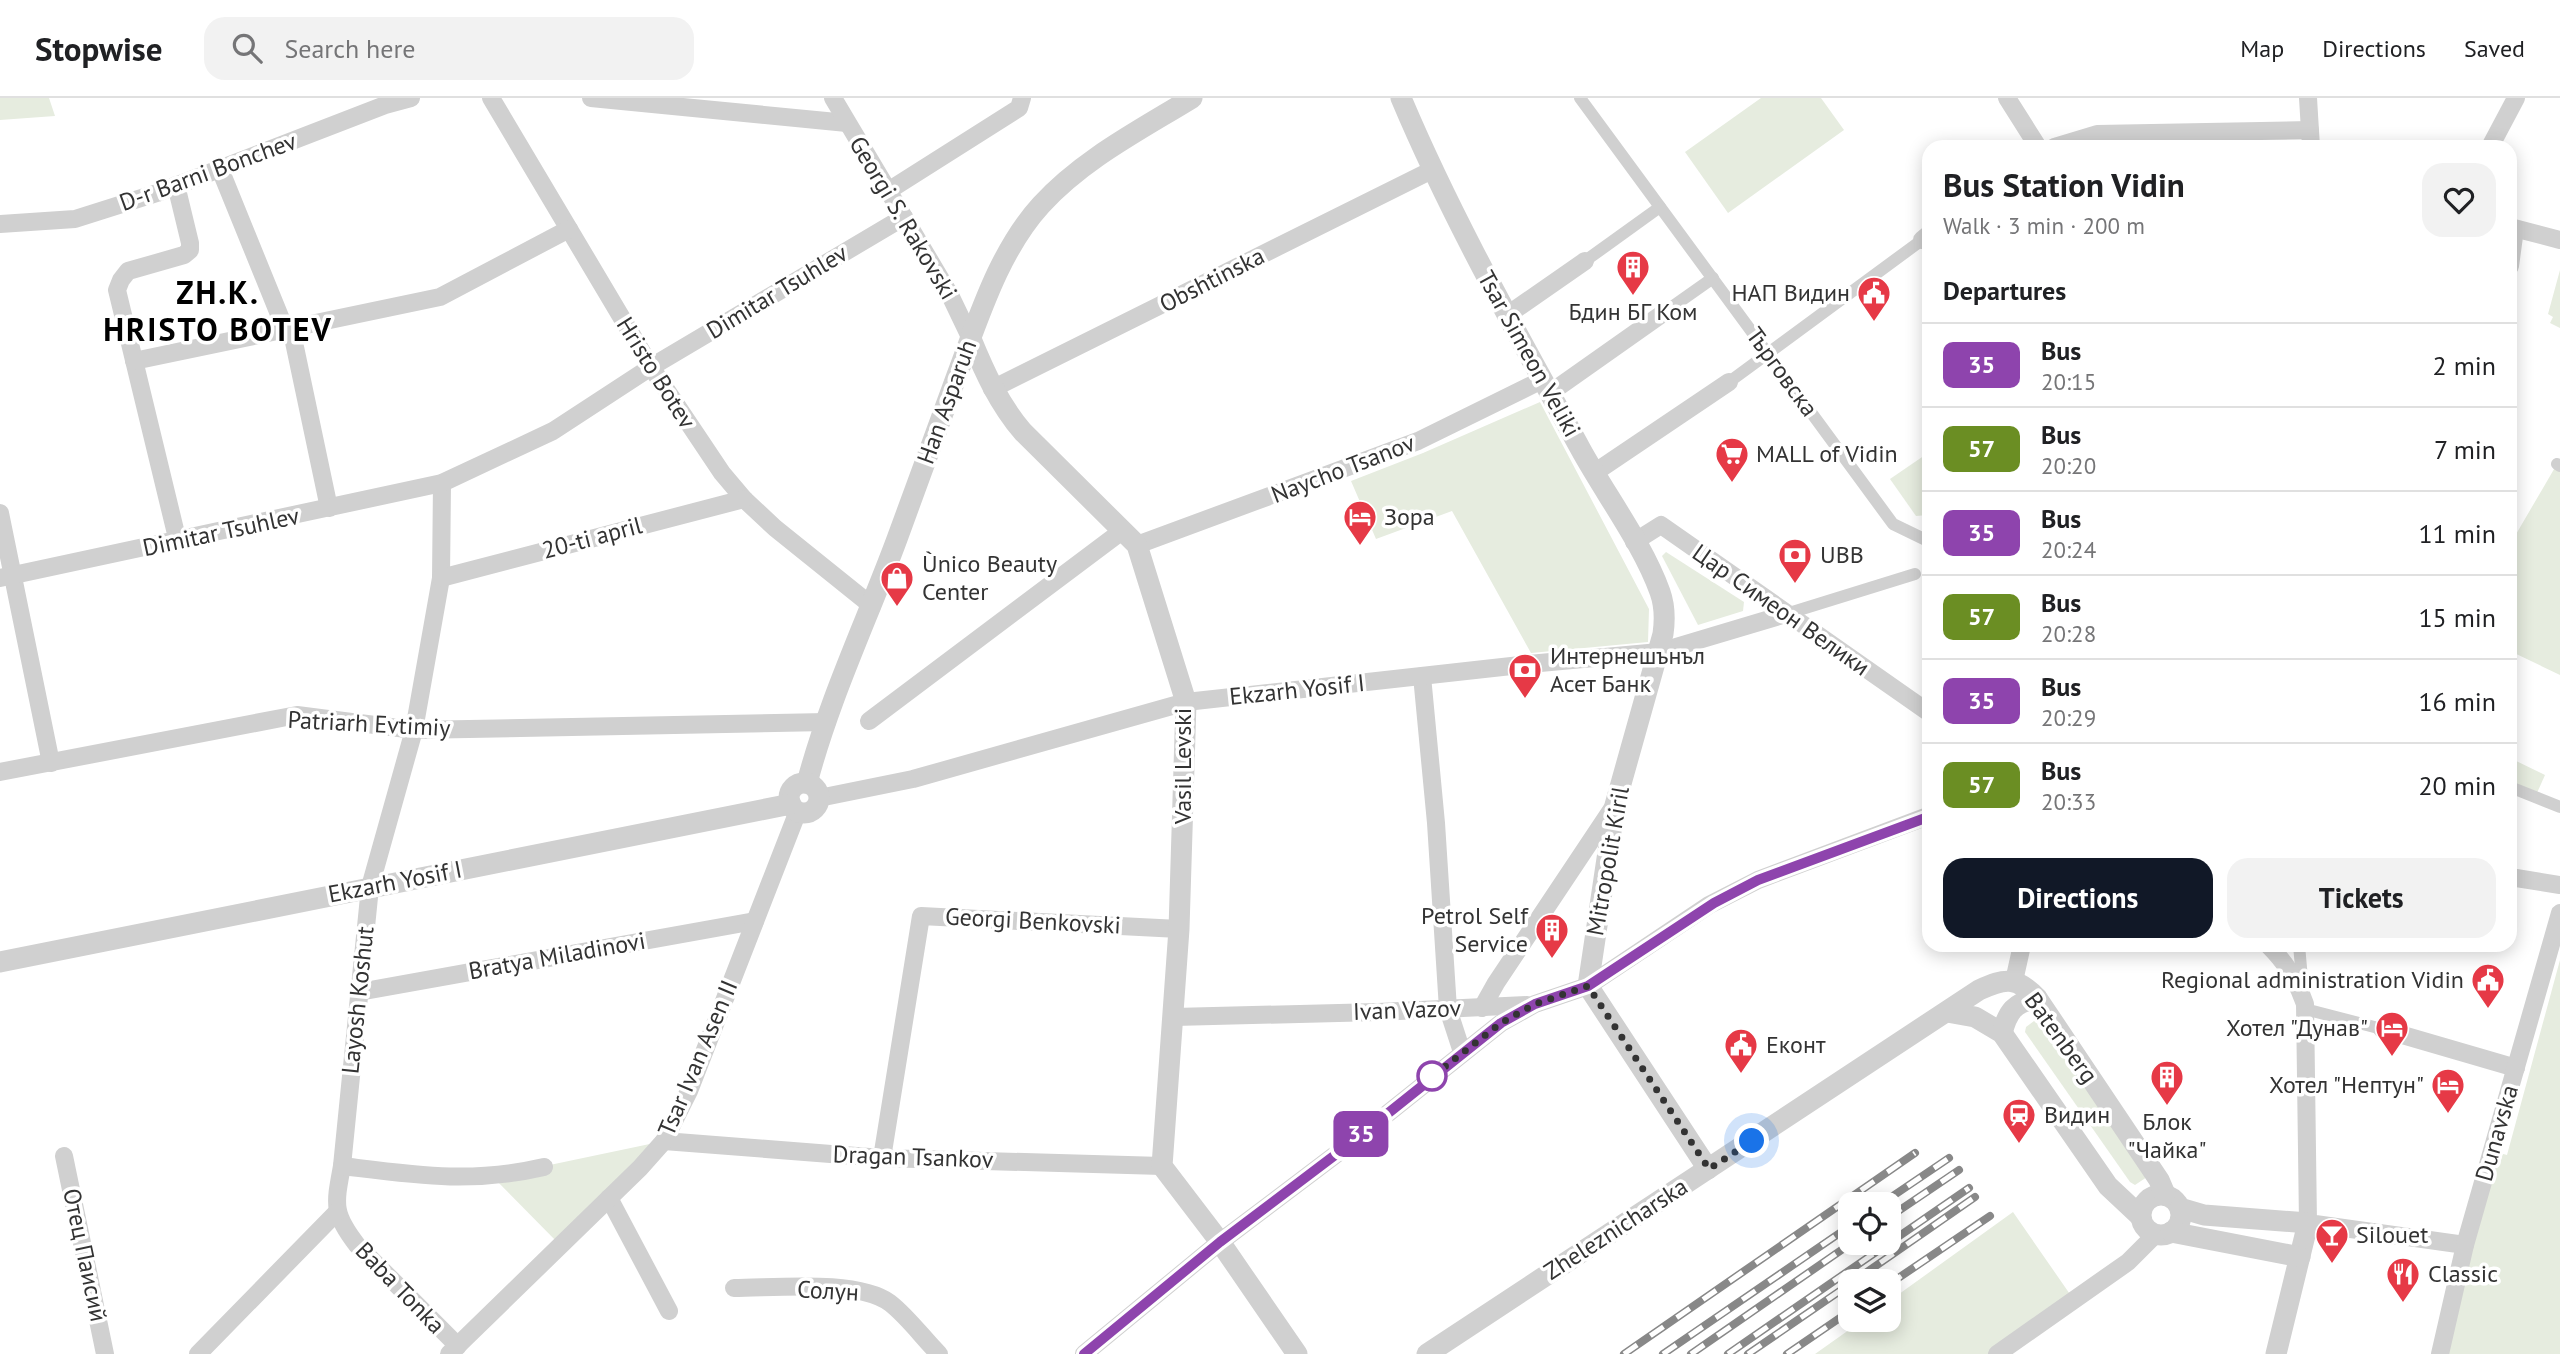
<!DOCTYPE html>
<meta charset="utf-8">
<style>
body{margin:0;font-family:"PT Sans",sans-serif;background:#f2f2f2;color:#202124;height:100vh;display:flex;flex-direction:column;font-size:26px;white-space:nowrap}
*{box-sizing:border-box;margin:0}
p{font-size:23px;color:#757577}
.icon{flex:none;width:38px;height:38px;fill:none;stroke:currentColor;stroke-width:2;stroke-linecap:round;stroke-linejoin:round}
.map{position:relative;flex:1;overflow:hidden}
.details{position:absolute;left:1922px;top:42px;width:595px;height:812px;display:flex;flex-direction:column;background:#fff;border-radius:21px;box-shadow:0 4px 18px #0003}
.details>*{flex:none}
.badge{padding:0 14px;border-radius:10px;font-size:24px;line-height:46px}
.buttons{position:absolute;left:1838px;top:1094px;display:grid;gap:14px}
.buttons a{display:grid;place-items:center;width:63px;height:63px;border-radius:14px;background:#fff;box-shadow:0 4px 18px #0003;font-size:35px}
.you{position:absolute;width:35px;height:35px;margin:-18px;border:5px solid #fff;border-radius:50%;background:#1a73e8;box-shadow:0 0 0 10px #1a73e833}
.map>.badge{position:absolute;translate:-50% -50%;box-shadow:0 0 0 4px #fff}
h2{padding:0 21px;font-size:26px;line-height:63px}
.round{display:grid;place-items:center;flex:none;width:74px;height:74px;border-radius:21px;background:#f2f2f2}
.headline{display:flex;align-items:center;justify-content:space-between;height:119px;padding:0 21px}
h1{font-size:33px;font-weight:700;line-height:52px}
.cta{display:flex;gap:14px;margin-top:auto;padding:14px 21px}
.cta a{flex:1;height:80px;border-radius:21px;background:#111827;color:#fff;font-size:28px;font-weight:700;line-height:80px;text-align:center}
.cta a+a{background:#f2f2f2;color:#202124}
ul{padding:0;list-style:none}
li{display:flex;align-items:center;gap:21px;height:84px;padding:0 21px;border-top:2px solid #e0e0e0}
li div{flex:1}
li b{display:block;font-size:26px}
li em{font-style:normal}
li .badge{min-width:77px;font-weight:700;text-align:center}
header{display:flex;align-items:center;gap:42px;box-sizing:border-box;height:98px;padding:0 35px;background:#fff;border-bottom:2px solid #e0e0e0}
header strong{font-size:33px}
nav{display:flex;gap:38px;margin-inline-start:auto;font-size:24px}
.search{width:490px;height:63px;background:#f2f2f2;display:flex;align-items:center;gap:18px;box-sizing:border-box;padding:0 24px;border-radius:21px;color:#757577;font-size:26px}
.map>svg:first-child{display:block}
</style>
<header>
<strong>Stopwise</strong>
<div class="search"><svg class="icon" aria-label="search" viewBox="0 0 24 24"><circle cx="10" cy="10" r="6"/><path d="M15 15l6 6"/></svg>Search here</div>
<nav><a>Map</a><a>Directions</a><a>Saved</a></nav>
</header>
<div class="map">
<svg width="2560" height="1256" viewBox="0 0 2560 1256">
<rect width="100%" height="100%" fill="#fff"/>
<g fill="#e6ecdf">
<path d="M0,0h49l6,18 -55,4z"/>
<path d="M1761,0h60l23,32 -116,83 -43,-61z"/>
<path d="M2560,172v58l-10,-5 3,-6 -5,-3z"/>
<path d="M1540,304l109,207 -1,33 -117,11 -79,-142 -76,28 -25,-58 72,-28z"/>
<path d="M1928,355v62l-12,1 -26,-37z"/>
<path d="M2557,366l3,2v209l-50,-24v-118l5,3z"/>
<path d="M1666,454l78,50 -1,9 -45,14 -36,-69z"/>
<path d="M2510,660l35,17 -8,18 -27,-11z"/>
<path d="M2560,862v394h-120l52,-203 15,4z"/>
<path d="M2038,920l109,159 -12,8 -5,-3 -105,-150 1,-5z"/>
<path d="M664,1043l-104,104 -67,-68z"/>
<path d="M2013,1114l61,88 -77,54h-182l48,-34h25v-18z"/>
</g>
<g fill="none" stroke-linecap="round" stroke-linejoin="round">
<g stroke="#d0d0d0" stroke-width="12">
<path d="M1580,0l313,426 35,17"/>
<path d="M1585,163l75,-54"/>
<path d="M1662,216l51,-36"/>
<path d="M1729,284l193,-142"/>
<path d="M2557,366l3,2"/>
<path d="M1786,516l129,-40"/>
<path d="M2510,689l50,20"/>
<path d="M2299,847l4,45"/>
<path d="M2305,911l77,20"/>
</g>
<g stroke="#d0d0d0" stroke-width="18">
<path d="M491,0l160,269 71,106 22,26 31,29 97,78"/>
<path d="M591,0l256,25"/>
<path d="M833,0l116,195 22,46"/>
<path d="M2007,0l31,49"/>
<path d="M2308,0l3,49"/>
<path d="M2054,49l43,-13 213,-4"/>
<path d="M2490,49l26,-49"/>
<path d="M220,71l65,160"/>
<path d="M176,87l14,58v7l-6,5 -56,16 -7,9 -4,10 61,252"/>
<path d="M888,93l131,-83 3,-10"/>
<path d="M0,126l75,-5 82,-26 228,-88 26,-7"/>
<path d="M2510,129l50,13"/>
<path d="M1922,142l6,-5"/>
<path d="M2510,168l5,-37"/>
<path d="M1506,218l79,-55"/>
<path d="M291,230l38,180"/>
<path d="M134,263l306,-64 129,-68"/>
<path d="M992,291l440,-219"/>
<path d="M1550,295l112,-79"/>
<path d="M1594,375l135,-91"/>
<path d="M442,385l-1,95 -27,152 -44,157 -28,279c-7,38 -10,47 15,79l101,101"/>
<path d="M0,415l51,250"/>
<path d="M1634,444l27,-17 267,187"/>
<path d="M1137,447l281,-104 124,-61"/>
<path d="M0,480l442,-95 111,-52 98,-64 253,-150"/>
<path d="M441,480l303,-79"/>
<path d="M1422,578l14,147 12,186 14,43"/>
<path d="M869,623l253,-190"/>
<path d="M0,674l297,-57 117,15 413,-8"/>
<path d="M819,700l94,-19 273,-77 343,-38 130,-12 127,-38"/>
<path d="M2510,779l50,8"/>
<path d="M2268,847c18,18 28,34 37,59l3,219 157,22"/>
<path d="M2014,883l8,-36"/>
<path d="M359,894l396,-71"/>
<path d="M1482,910l14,-25 118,-177"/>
<path d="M1174,919l204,-5 149,-7"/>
<path d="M2382,931l134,39"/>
<path d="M664,1043l218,17 280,8"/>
<path d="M64,1058l41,198"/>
<path d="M882,1060l39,-242 258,13"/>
<path d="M342,1068c73,9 129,18 202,1"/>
<path d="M609,1100l60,113"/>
<path d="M734,1190c41,0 123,-9 156,15 18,14 33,35 49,51"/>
<path d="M198,1256l139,-142"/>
<path d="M449,1256l191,-186 24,-27 25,-50 109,-280"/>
<path d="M1084,1256l136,-112 127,-96 154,-123 34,-19 53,-18 121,-81 49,-25 170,-64"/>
<path d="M1997,1256l131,-92 28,-28"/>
<path d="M2440,1256l25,-109 95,-332"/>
</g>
<g stroke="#d0d0d0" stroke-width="21">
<path d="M1401,0c51,121 116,235 179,350 25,46 63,96 80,144 5,14 5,28 3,42l-48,171 -27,181 120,183"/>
<path d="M971,241c14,34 28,65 52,93l114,113 49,157 -7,227 -17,237 58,76 77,112"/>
<path d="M807,685c22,-84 60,-163 90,-244 20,-55 40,-109 60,-164 22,-58 42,-124 84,-170 42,-46 99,-75 151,-107"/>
<circle cx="804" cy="700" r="15"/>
<path d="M0,864l791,-158"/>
<path d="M1947,914l28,5 27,16 106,153 32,30"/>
<path d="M2002,935c6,-22 12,-30 35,-35"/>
<circle cx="2161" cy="1117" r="20"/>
<path d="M2180,1110l24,7 104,8 -32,131"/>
<path d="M2171,1134l129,25"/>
<path d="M1427,1256l552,-364c26,-12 37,-14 58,8l122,182 6,14"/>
</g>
<defs>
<g id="rail">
<path d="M1881,1106l68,-46"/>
<path d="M1888,1120l71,-48"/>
<path d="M1854,1183l121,-84"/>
<path d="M1888,1187l102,-69"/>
<path d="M1624,1256l291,-201"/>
<path d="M1663,1256l187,-128"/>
<path d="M1691,1256l162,-112"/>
<path d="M1728,1256l241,-166"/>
<path d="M1748,1256l102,-70"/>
<path d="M1787,1256l63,-43"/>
</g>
</defs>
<use href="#rail" stroke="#888" stroke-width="8"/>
<use href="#rail" stroke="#fff" stroke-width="5" stroke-dasharray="16" stroke-linecap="butt"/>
</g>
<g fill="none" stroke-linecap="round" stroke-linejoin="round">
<defs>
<path id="line" d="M1084,1256l136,-112 127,-96 154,-123 34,-19 53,-18 126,-83 44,-23 170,-63"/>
</defs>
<use href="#line" stroke="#fff" stroke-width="16"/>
<use href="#line" stroke="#8e44ad" stroke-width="10"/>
<path stroke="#333" stroke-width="7" stroke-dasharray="0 12.6" d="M1432,978l-8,7 77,-60 34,-19 53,-18 121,183 43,-28"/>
</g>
<defs>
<symbol id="building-pin" viewBox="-11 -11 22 30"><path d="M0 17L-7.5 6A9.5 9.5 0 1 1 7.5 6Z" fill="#e63946" stroke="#fff"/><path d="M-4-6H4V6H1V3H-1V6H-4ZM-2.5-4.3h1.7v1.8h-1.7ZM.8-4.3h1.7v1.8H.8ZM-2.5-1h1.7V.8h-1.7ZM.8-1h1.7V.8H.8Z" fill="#fff"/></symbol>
<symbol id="civic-pin" viewBox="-11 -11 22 30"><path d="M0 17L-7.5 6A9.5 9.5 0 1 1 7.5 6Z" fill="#e63946" stroke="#fff"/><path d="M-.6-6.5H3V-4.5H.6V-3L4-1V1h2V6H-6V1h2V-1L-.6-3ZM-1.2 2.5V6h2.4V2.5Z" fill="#fff"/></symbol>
<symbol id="supermarket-pin" viewBox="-11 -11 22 30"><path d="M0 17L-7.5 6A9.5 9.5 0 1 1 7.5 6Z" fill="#e63946" stroke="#fff"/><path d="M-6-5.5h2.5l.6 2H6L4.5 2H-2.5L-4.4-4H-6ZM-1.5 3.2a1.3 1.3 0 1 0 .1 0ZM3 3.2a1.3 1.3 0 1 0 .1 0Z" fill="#fff"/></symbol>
<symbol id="hotel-pin" viewBox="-11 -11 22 30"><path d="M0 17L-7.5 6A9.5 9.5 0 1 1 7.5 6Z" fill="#e63946" stroke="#fff"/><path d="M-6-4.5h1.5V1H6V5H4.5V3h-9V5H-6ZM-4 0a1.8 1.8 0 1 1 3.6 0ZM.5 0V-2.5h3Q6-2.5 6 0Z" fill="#fff"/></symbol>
<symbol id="bank-pin" viewBox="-11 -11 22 30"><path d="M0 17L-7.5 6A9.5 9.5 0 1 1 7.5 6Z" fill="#e63946" stroke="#fff"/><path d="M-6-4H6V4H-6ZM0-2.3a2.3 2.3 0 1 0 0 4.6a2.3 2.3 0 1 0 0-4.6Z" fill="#fff"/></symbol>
<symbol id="shop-pin" viewBox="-11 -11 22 30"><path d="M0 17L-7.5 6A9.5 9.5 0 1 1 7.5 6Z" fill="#e63946" stroke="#fff"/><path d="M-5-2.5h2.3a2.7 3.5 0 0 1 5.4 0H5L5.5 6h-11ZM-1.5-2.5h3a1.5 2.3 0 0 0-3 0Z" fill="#fff"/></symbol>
<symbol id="station-pin" viewBox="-11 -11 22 30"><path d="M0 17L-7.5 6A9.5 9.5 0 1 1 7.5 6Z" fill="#e63946" stroke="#fff"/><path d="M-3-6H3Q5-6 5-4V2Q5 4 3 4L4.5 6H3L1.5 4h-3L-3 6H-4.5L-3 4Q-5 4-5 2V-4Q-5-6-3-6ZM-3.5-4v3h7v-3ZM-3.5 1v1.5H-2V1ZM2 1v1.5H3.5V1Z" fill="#fff"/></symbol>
<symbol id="bar-pin" viewBox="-11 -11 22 30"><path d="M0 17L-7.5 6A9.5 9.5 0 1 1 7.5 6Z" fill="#e63946" stroke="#fff"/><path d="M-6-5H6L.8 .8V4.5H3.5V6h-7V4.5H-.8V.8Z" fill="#fff"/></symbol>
<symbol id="restaurant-pin" viewBox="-11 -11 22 30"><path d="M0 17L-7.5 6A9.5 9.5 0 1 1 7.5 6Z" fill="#e63946" stroke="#fff"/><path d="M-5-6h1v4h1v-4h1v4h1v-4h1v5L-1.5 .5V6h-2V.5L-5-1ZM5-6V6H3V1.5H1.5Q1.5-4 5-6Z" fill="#fff"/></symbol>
</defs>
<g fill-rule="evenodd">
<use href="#building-pin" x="1614" y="150" width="38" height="52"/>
<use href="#civic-pin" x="1855" y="176" width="38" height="52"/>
<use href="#supermarket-pin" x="1713" y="337" width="38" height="52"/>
<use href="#hotel-pin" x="1341" y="400" width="38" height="52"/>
<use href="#bank-pin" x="1776" y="438" width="38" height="52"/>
<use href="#shop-pin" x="878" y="461" width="38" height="52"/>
<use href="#bank-pin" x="1506" y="553" width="38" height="52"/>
<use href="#building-pin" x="1533" y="813" width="38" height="52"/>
<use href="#civic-pin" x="2469" y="863" width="38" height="52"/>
<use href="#hotel-pin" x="2373" y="911" width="38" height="52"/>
<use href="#civic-pin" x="1722" y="928" width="38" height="52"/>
<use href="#building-pin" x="2148" y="960" width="38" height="52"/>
<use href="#hotel-pin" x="2429" y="968" width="38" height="52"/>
<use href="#station-pin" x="2000" y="998" width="38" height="52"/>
<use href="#bar-pin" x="2313" y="1118" width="38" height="52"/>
<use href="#restaurant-pin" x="2384" y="1157" width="38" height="52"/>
</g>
<circle fill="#fff" stroke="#8e44ad" stroke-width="3.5" cx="1432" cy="978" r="14"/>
<g text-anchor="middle" stroke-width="7" stroke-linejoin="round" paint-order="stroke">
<g font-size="24" fill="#333" stroke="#fff">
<text transform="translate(208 74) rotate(-20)" y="8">D-r Barni Bonchev</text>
<text transform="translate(903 120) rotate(59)" y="8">Georgi S. Rakovski</text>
<text transform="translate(1212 182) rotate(-27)" y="8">Obshtinska</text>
<text transform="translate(777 194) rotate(-31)" y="8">Dimitar Tsuhlev</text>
<text transform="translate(1529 256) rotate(61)" y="8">Tsar Simeon Veliki</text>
<text transform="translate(1782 274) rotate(54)" y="8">Търговска</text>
<text transform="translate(656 275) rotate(58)" y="8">Hristo Botev</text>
<text transform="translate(947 304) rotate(-70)" y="8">Han Asparuh</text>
<text transform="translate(1343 371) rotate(-21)" y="8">Naycho Tsanov</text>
<text transform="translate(221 434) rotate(-12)" y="8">Dimitar Tsuhlev</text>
<text transform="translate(592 440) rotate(-15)" y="8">20-ti april</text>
<text transform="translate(1781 512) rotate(35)" y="8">Цар Симеон Велики</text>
<text transform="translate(1297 592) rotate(-6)" y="8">Ekzarh Yosif I</text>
<text transform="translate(369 626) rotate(3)" y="8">Patriarh Evtimiy</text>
<text transform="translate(1183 668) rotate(-90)" y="8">Vasil Levski</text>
<text transform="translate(1608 763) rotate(-80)" y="8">Mitropolit Kiril</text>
<text transform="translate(395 784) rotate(-11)" y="8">Ekzarh Yosif I</text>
<text transform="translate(1033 823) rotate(3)" y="8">Georgi Benkovski</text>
<text transform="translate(557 858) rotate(-10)" y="8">Bratya Miladinovi</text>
<text transform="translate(358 902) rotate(-84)" y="8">Layosh Koshut</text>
<text transform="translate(1407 912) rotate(-2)" y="8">Ivan Vazov</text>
<text transform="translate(2061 940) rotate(54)" y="8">Batenberg</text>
<text transform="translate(698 960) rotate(-67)" y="8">Tsar Ivan Asen II</text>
<text transform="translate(2497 1035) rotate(-74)" y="8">Dunavska</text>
<text transform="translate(913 1059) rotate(2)" y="8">Dragan Tsankov</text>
<text transform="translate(1616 1131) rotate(-33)" y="8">Zheleznicharska</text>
<text transform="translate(85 1157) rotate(78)" y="8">Отец Паисий</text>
<text transform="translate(400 1190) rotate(46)" y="8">Baba Tonka</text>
<text transform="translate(828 1193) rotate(3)" y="8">Солун</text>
</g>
<g font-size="24" fill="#333" stroke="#fff" text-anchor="start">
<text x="1850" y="203" text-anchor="end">НАП Видин</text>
<text x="1633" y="222" text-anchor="middle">Бдин БГ Ком</text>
<text x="1756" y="364">MALL of Vidin</text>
<text x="1384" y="427">Зора</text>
<text x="1820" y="465">UBB</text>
<text x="922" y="474">Ùnico Beauty<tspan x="922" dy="28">Center</tspan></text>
<text x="1550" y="566">Интернешънъл<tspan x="1550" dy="28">Асет Банк</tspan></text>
<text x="1528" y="826" text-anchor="end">Petrol Self<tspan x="1528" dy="28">Service</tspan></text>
<text x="2464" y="890" text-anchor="end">Regional administration Vidin</text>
<text x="2368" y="938" text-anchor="end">Хотел "Дунав"</text>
<text x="1766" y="955">Еконт</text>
<text x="2424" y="995" text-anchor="end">Хотел "Нептун"</text>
<text x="2044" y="1025">Видин</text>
<text x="2167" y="1032" text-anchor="middle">Блок<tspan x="2167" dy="28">"Чайка"</tspan></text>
<text x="2356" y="1145">Silouet</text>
<text x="2428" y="1184">Classic</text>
</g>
<g font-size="32" font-weight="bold" letter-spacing="2" fill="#000" stroke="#fff">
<text x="218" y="206">ZH.K.<tspan x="218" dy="37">HRISTO BOTEV</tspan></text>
</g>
</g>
</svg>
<div class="buttons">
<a><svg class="icon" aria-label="locate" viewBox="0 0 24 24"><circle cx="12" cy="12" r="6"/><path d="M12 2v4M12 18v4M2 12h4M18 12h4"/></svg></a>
<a><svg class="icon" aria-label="layers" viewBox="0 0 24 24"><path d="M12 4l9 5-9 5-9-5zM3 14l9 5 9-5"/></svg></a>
</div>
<div class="you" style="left:1752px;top:1043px"></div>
<b class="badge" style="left:1361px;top:1036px;background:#8e44ad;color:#fff">35</b>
<section class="details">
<div class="headline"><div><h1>Bus Station Vidin</h1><p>Walk · 3 min · 200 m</p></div><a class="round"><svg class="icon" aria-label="heart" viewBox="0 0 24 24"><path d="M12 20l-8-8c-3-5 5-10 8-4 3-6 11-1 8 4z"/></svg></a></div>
<h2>Departures</h2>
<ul>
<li><span class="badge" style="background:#8e44ad;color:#fff">35</span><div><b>Bus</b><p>20:15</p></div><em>2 min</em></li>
<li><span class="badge" style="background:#6b8e23;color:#fff">57</span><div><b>Bus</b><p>20:20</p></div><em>7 min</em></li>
<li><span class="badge" style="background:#8e44ad;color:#fff">35</span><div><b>Bus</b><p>20:24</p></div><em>11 min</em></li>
<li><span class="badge" style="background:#6b8e23;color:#fff">57</span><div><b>Bus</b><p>20:28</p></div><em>15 min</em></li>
<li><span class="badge" style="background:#8e44ad;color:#fff">35</span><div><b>Bus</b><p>20:29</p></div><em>16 min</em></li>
<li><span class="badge" style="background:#6b8e23;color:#fff">57</span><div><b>Bus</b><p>20:33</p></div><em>20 min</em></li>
</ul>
<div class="cta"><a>Directions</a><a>Tickets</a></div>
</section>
</div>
